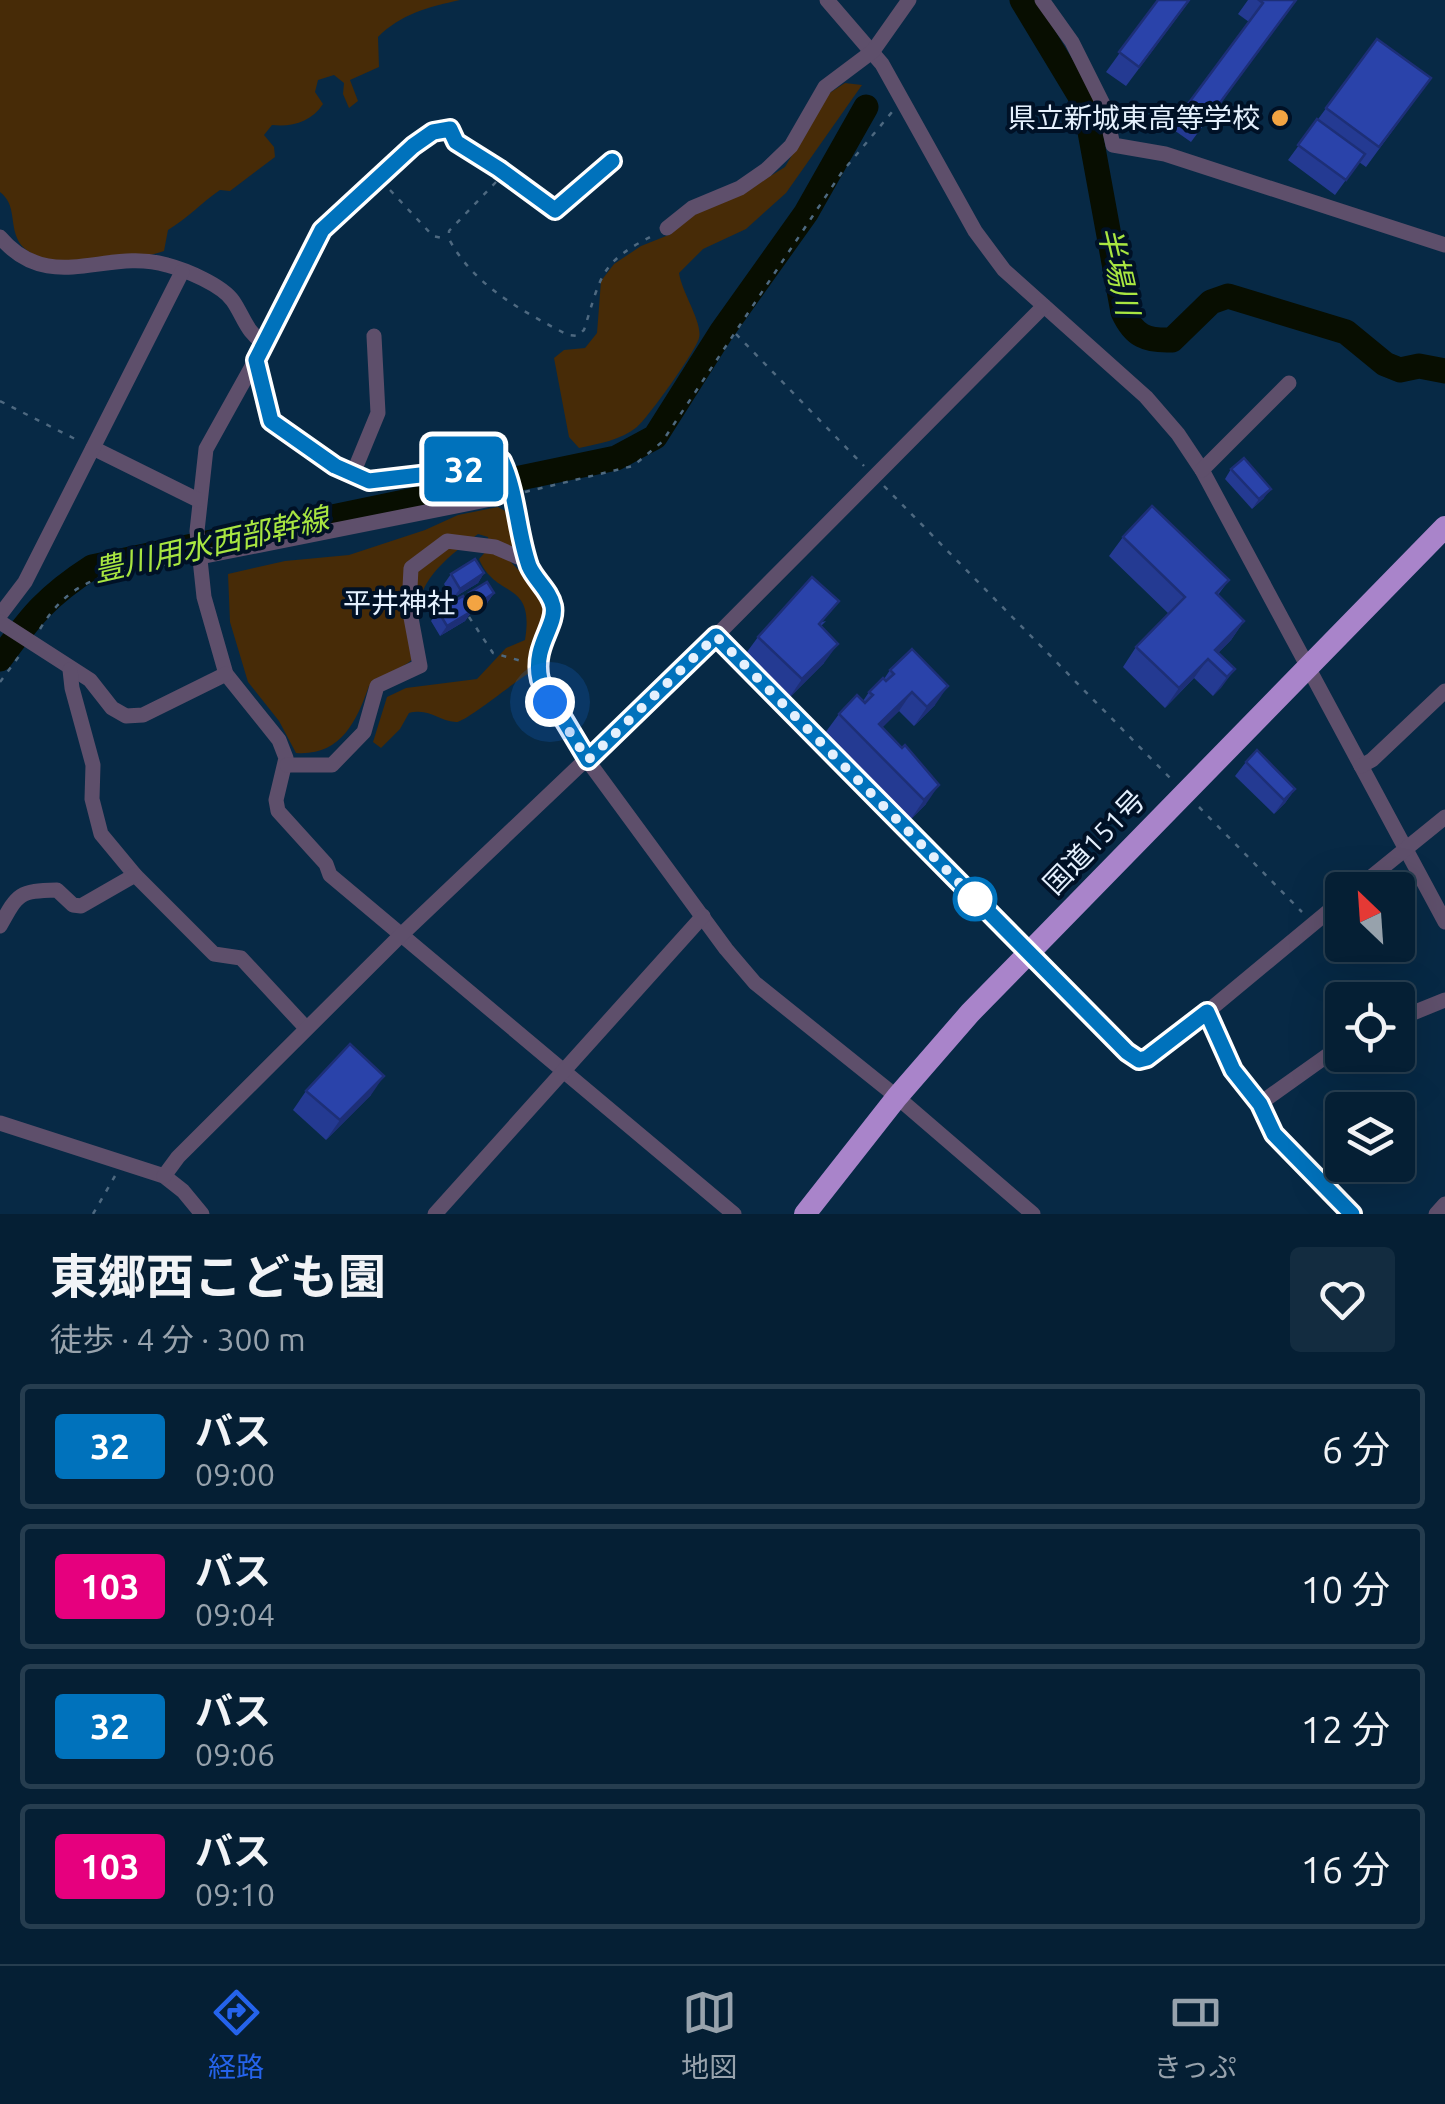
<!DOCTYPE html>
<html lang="ja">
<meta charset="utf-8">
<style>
body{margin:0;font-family:Ubuntu,"Noto Sans JP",sans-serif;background:#132c40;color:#f1f3f6;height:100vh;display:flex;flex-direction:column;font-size:38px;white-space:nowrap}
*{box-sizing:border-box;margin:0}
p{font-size:32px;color:#97a2ac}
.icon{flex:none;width:55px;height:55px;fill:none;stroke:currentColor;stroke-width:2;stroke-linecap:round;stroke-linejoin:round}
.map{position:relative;height:1214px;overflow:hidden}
.sheet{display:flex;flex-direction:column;background:#051f34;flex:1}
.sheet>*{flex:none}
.badge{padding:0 20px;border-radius:8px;font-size:35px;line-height:65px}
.needle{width:65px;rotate:335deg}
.fabs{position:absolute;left:1325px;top:872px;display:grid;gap:20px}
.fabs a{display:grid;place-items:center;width:90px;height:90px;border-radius:10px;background:#051f34;box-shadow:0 10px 40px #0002,0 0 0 2px #263d4f;font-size:50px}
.you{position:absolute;width:50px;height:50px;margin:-25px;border:8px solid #fff;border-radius:50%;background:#1a73e8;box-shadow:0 0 0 15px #1a73e833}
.map>.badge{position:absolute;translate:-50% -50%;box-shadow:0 0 0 5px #fff}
.round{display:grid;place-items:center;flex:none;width:105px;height:105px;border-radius:10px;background:#132c40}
.head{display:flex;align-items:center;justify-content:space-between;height:170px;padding:0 50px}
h1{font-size:48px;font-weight:700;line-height:75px}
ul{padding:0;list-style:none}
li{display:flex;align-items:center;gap:30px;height:125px;margin:0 20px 15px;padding:0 30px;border:5px solid #263d4f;border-radius:10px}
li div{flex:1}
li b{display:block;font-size:38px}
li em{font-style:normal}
li .badge{min-width:110px;font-weight:700;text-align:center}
.menu{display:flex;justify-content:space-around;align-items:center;height:140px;border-top:2px solid #263d4f;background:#051f34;font-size:28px;color:#97a2ac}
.menu a{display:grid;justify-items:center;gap:5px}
.menu .selected{color:#2563eb}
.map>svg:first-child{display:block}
</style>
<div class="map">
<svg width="1445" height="1214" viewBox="0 0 1445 1214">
<rect width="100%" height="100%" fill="#072945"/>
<g fill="#472b07">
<path d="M0,0h460c-32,7 -59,14 -82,37l1,30 -29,13 8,21 -9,7 -6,-14 1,-11 -10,-8 -16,5 -3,12 8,12c-12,18 -30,23 -51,21l-8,10 10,12 1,10 -45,34 -10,-1c-19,13 -32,28 -52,40l-4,21c-30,11 -126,23 -145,-9 -10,-18 -2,-37 -19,-50z"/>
<path d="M845,83l17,2 -76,108 -40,36 -43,20 -24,24c3,20 24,50 20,65 -3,13 -52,81 -62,89 -16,13 -39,17 -58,21l-10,-11 -15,-79 10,-8 21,-2 12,-15 4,-52 13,-17 27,-18 30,-12 8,-15 67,-28 39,-24 43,-73z"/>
<path d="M498,507l11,6 8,31 -6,18c8,10 21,19 28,30 15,26 -7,53 -8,80 -15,8 -65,50 -75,50 -19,-1 -25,-14 -47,-9l-9,16 -19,19 -8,-6 14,-45 19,-9 71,-9 29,-31 19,-8c10,-61 -29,-40 -46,-81l10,-11 -1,-11 -10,-3c-46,35 -71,56 -57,118l-13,11 -39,23c-13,37 -29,70 -73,67l-17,-32 -31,-39 -18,-60 -2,-48 57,-13 64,-6 76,-25 33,-15z"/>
</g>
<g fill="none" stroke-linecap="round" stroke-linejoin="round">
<g stroke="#080e01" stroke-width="25">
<path d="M1022,0l58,96 8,25 35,191c11,24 23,29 49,28l39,-38 17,-6 118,36 39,32 15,6 19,-4 26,5"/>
<path d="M0,659c31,-43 47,-63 92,-92l524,-109 39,-21 67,-106 84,-118 60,-106"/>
</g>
<g stroke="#4e6980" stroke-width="2.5" stroke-dasharray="5 8" stroke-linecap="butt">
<path d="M496,182l-47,49v8c25,47 73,72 119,96l9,1 7,-6c18,-57 16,-68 72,-96"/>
<path d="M390,190l43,46 13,3"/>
<path d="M736,334l128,132"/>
<path d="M0,401l79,40"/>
<path d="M884,486l288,294"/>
<path d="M525,492l108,-26 29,-24 180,-270 50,-60"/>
<path d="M469,617l24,36 32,9"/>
<path d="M40,629c36,-60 81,-55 144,-68"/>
<path d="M0,682l20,-27"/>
<path d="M1199,807l103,105"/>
<path d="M93,1214l22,-38"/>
</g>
<g stroke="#5e4f6b" stroke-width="15">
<path d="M827,0l55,64 93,167 29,39 142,127 32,37 24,36 243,452"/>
<path d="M1042,0l30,42 32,64 9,39 52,9 280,91"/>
<path d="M667,228l25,-20 48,-20 26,-18 25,-24 34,-59 48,-36 36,-51"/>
<path d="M0,237c50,59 106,10 167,28 19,5 55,20 66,36 11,16 14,33 32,42l-59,106 -9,82 7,66 22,77 53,66 7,18 -10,42 2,11 48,53 4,11 404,339"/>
<path d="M265,343l57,-113 91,-84 20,-14 17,-3 6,13 43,27 56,41 56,-49"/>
<path d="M256,360l15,61 64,46 34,14 94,-12 38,-8c16,32 16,72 28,105 6,14 20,25 24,40 4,20 -21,40 -13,75l48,80 138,188 29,34 142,114 136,117"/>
<path d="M93,448l105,52"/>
<path d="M1202,470l87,-87"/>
<path d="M352,476l26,-63 -4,-77"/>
<path d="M200,557l311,-62"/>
<path d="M0,615l25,-33 157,-310"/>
<path d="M0,622l90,58 22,28 14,8 17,-1 83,-41"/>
<path d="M716,636l411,416 12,8 8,-1 60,-47 26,57 26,35 15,30 10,14 68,66"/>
<path d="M70,670l2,18 21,77 -1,34 9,35 34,41 79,79 27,4 65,70"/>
<path d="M287,765h45l32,-33 13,-46 43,-20 -11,-59 2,-39 36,-27 48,6 23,10h8"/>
<path d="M1361,766l11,-6 73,-69"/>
<path d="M1355,890l90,-73"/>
<path d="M0,926c18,-33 19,-35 57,-36l16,15 8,1 54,-31"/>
<path d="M1207,1012l135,-112"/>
<path d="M1398,1019l47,-19"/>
<path d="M1259,1104l83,-59"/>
<path d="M0,1123l164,53 19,15 19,23"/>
<path d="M164,1176l14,-19 222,-221 316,-300 328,-330"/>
<path d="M435,1214l268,-298"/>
<path d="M1436,1214l9,-10"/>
</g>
<path stroke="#a984ca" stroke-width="22" d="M805,1214l92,-117 73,-84 475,-486"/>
</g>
<g fill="#243a92">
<path d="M1158,0h32l-64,86 -20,-14z"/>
<path d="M1248,0h48l-105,142 -20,-14 78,-106 -11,-8z"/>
<path d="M1377,39l54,39 -65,89 -7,-5 -24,33 -47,-35z"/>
<path d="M1231,469l33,29 -12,11 -27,-30z"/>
<path d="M1123,537l106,43 -11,15 26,26 -13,19 -13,13 17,16 -22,27 -19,-18 -29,30 -42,-41 13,-20 33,-33 -60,-58z"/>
<path d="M484,573l-6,10 -25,15 -9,-14 7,-10z"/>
<path d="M469,593h25l-7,10 -17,11 -5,7 -25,15 -9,-15 7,-10 27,-12z"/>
<path d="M826,621l-5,5 3,37 -35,35 -45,-42 14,-19z"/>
<path d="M890,670l45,35 -21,21 -15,-15 -17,16 44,77 -15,15 -86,-86 14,-19 24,-13 6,-9 15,-13z"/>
<path d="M1246,762l49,27 -10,14 -11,11 -39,-38z"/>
<path d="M306,1091l65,4 -45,45 -33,-30z"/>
</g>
<g fill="#1d2f77">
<path d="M1271,489l-7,9 -12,11 7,-10z"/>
<path d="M484,573l-6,10 -25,15 7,-9z"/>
<path d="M494,593l-7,10 -17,11 -5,7 -25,15 7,-10 24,-14 5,-7z"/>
<path d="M1244,621l-13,19 -21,21 5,-11z"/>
<path d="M838,644l-14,19 -35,35 13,-19z"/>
<path d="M1208,659l-14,19 -29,30 14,-20z"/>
<path d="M1235,669l-14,19 -8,8 14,-19z"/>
<path d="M948,686l-13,19 -21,21 13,-19z"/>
<path d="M912,692l-13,19 -33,33 13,-20z"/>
<path d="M939,785l-13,19 -15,15 13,-19z"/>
<path d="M1295,789l-10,14 -11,11 10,-14z"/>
<path d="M384,1076l-13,19 -45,45 14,-20z"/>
</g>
<g fill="#2a43aa" stroke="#1d2f77" stroke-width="2.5">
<path d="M1158,0h31l-50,67 -20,-15z"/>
<path d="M1259,0h37l-91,123 -20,-15 78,-105z"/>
<path d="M1377,39l54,39 -52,69 -53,-39z"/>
<path d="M1317,119l48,35 -19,26 -48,-35z"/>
<path d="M1244,458l27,31 -12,10 -28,-30z"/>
<path d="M1152,506l77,74 -13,13 28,28 -29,29 20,19 -8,8 -19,-18 -29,29 -43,-41 49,-50 -62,-60z"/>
<path d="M475,559l9,14 -24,16 -9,-15z"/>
<path d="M812,577l27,24 -20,23 19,20 -36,35 -44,-42z"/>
<path d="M487,582l7,11 -18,12 -7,-12z"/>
<path d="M463,596l9,15 -25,15 -9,-15z"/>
<path d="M912,649l36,37 -21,21 -15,-15 -33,32 23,24 3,-3 34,40 -15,15 -85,-86 18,-19 8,8 8,-8 -4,-3 14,-14 3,3 8,-7 -4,-4z"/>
<path d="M1257,750l38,39 -11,11 -38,-38z"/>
<path d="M350,1044l34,32 -44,44 -34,-29z"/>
</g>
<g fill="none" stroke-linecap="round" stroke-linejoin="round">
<defs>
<path id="line" d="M612,161l-57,49 -56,-41 -43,-27 -6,-13 -17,3 -20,14 -91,84 -66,130 15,61 64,45 34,15 94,-11 39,-9c15,32 15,71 27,105 6,14 21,25 24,40 4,20 -21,40 -13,74l48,80 128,-124 411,416 12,8 8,-2 60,-46 26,58 27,34 14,30 78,80"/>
</defs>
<use href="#line" stroke="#fff" stroke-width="22"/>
<use href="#line" stroke="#0072bc" stroke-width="15"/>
<path stroke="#e4f0fd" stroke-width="10" stroke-dasharray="0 18" d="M550,702l38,58 128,-124 259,263"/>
</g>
<g fill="#f3a442" stroke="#001126" stroke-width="4">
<circle cx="1280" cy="118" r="10"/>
<circle cx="475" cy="603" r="10"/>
</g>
<circle fill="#fff" stroke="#0072bc" stroke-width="5" cx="975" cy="899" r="20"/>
<g text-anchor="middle" stroke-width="8" stroke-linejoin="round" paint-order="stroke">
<g font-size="28" fill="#e4f0fd" stroke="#001126" text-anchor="end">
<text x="1260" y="128">県立新城東高等学校</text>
<text x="455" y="613">平井神社</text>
</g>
<g font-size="28" fill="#e4f0fd" stroke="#001126">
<text transform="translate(1094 842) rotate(-46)" y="10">国道151号</text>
</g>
<g font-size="30" font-style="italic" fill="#a8e641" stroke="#001126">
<text transform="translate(1118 271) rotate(77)" y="10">半場川</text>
<text transform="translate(211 545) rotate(-13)" y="10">豊川用水西部幹線</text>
</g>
</g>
</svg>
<div class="fabs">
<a><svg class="needle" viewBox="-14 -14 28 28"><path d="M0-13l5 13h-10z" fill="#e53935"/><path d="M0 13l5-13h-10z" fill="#97a2ac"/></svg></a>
<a><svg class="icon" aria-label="locate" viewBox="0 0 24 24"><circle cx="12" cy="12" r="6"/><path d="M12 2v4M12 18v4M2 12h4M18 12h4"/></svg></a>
<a><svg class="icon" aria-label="layers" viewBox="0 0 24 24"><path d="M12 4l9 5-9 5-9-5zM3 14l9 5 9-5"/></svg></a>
</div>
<div class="you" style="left:550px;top:702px"></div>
<b class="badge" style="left:464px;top:469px;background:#0072bc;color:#fff">32</b>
</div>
<section class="sheet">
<div class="head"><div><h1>東郷西こども園</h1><p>徒歩 · 4 分 · 300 m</p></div><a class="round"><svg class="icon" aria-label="heart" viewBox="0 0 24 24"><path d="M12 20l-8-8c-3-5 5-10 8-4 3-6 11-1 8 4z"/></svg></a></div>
<ul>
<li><span class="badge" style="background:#0072bc;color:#fff">32</span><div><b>バス</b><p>09:00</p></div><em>6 分</em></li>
<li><span class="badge" style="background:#e6007e;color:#fff">103</span><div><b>バス</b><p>09:04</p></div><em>10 分</em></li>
<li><span class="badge" style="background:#0072bc;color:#fff">32</span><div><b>バス</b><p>09:06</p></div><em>12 分</em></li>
<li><span class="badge" style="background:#e6007e;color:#fff">103</span><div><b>バス</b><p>09:10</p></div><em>16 分</em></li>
</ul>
</section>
<nav class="menu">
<a class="selected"><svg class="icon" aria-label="directions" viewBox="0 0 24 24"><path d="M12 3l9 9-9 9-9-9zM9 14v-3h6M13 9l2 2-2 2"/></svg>経路</a>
<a><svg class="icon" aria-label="map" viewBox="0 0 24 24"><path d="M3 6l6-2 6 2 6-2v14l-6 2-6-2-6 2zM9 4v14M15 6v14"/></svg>地図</a>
<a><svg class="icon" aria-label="tickets" viewBox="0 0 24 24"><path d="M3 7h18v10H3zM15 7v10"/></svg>きっぷ</a>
</nav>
